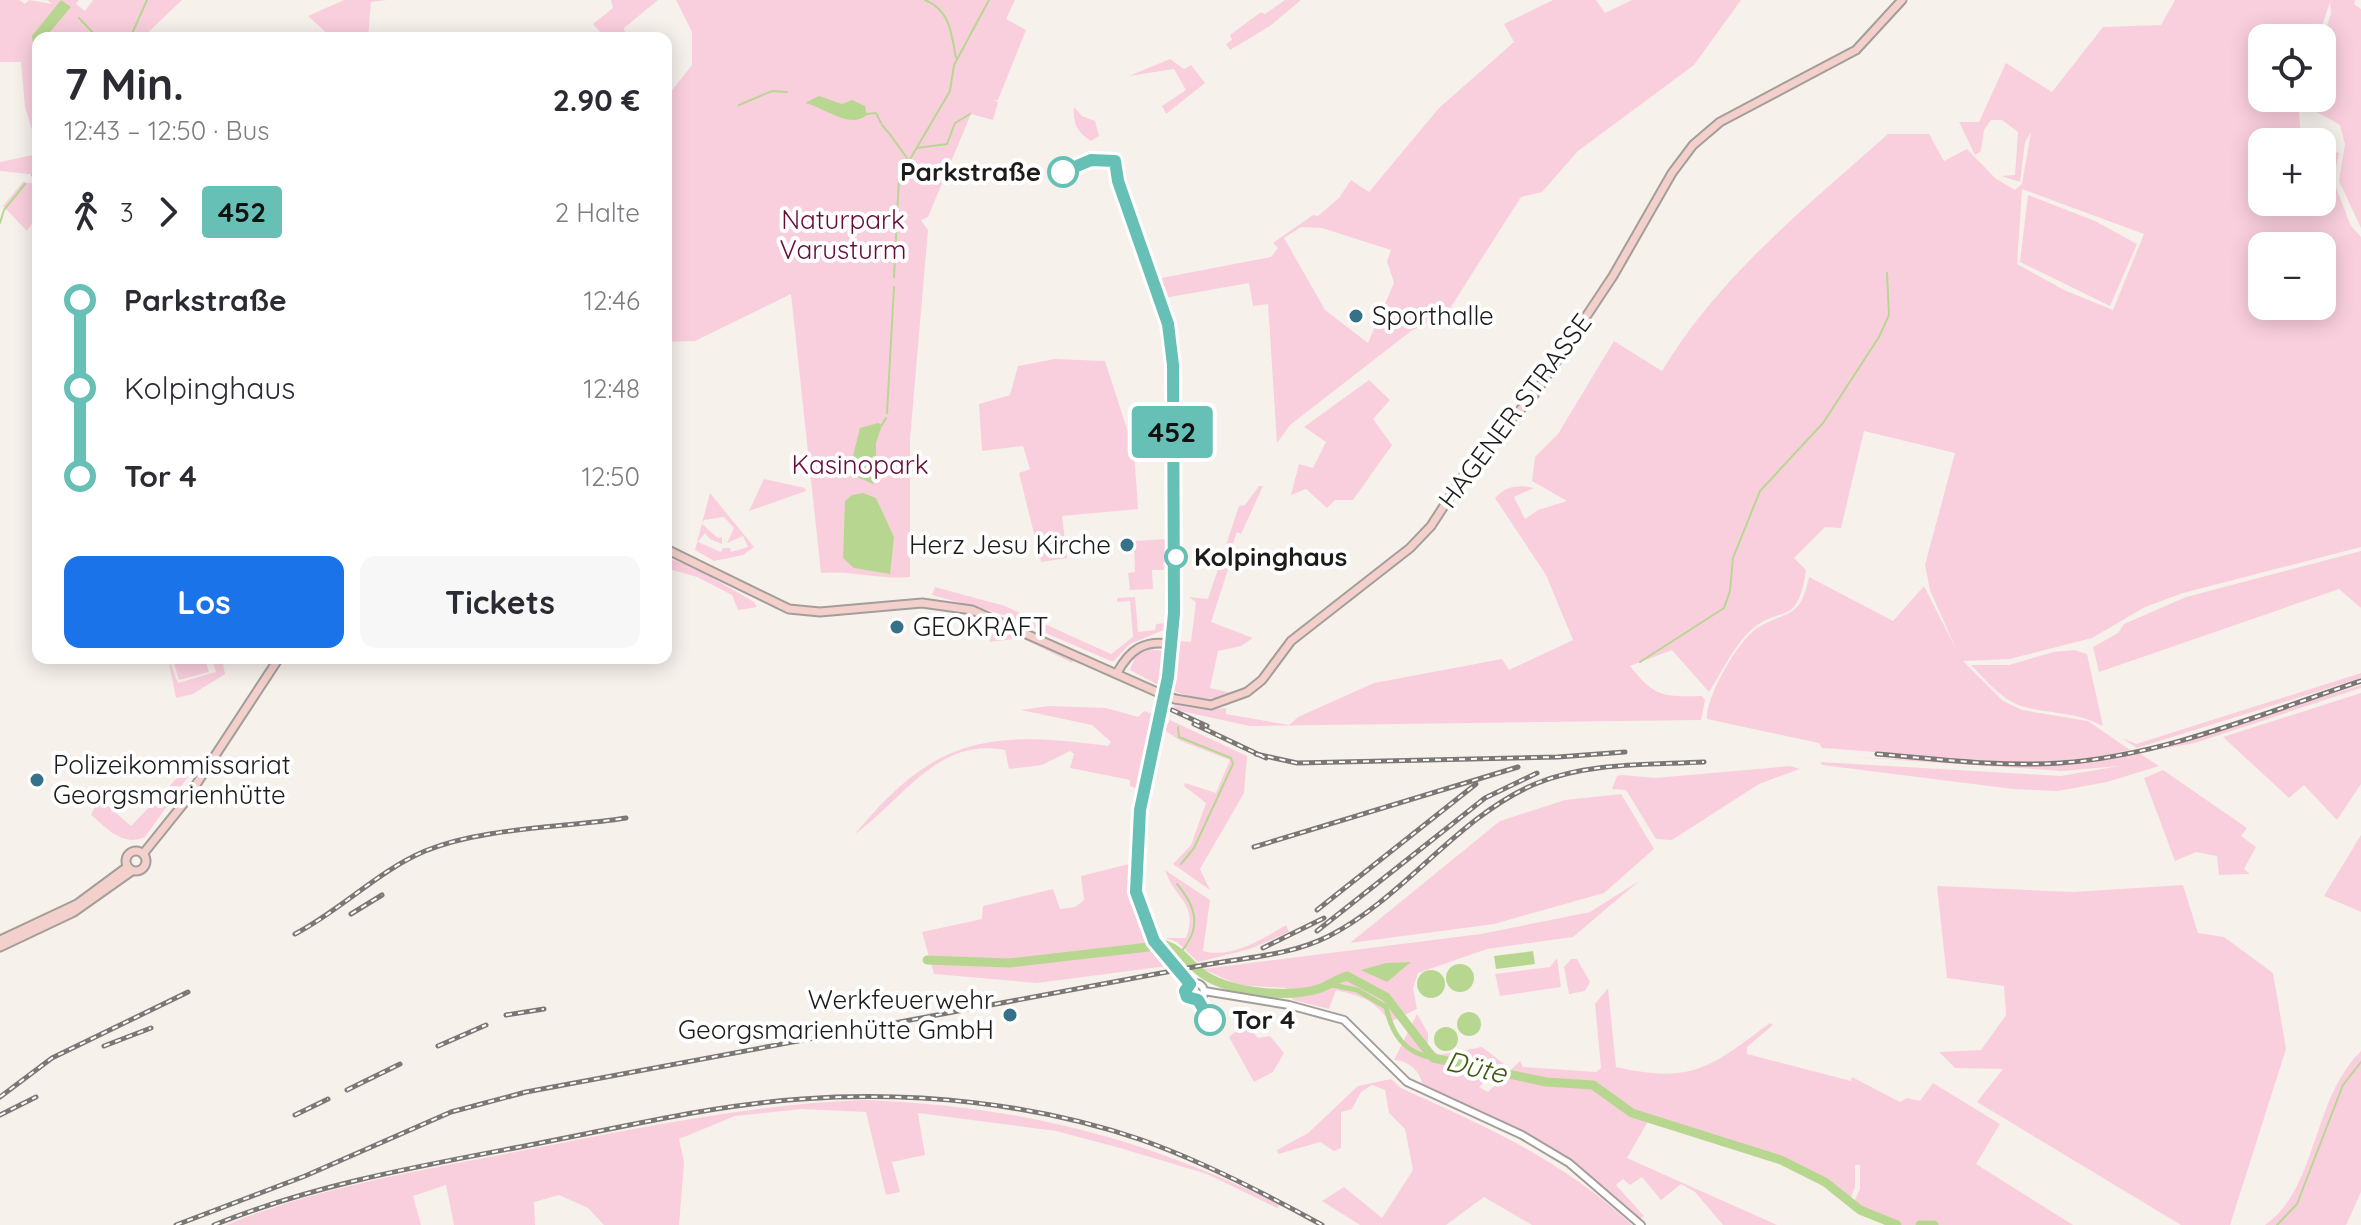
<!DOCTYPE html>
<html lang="de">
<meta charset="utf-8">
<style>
body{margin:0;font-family:Quicksand,sans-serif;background:#f7f7f7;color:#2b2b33;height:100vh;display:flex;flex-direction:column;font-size:30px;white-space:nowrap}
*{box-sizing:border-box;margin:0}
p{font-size:26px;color:#7c7c81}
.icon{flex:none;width:44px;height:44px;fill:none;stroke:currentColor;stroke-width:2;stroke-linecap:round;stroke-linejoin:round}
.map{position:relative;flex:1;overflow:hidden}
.details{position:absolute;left:32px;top:32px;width:640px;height:632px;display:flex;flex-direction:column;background:#fff;border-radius:16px;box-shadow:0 4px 20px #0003}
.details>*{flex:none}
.badge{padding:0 16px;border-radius:6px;font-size:28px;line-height:52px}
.controls{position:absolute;left:2248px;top:24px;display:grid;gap:16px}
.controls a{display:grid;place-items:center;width:88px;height:88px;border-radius:16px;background:#fff;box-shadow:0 4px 20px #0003;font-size:40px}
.map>.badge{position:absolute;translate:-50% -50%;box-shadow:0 0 0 4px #fff}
.legs{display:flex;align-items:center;gap:12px;height:88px;padding:0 32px;font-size:26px}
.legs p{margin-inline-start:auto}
.summary{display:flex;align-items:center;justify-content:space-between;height:136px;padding:0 32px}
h1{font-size:44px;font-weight:700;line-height:60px}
.cta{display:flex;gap:16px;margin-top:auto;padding:16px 32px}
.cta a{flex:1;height:92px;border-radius:16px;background:#1a73e8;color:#fff;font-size:32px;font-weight:700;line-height:92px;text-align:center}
.cta a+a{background:#f7f7f7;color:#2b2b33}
ul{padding:0 32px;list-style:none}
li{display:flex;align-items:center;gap:28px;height:88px;font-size:30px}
li i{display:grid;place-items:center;width:12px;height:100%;margin:0 10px;background:currentColor}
li i::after{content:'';width:20px;height:20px;margin:-10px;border:6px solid;border-radius:50%;background:#fff}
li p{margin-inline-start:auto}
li:first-child i{background:linear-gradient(#0000 50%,currentColor 0)}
li:last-child i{background:linear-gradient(currentColor 50%,#0000 0)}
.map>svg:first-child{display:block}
</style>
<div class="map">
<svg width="2361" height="1225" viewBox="0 0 2361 1225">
<rect width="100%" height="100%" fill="#f7f1ec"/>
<g fill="#facfdd" fill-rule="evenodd">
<path d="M0,0h19l6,4 4,-4 23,4 -5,-4h32l-3,4 9,7 8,-11h89l-40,38h-97l6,-6 10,-32 -28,44 5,-1v106l-13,-42 -4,-45h-21z"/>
<path d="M344,0h43l-16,2 -3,36 -39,-3 -21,-19z"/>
<path d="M611,0h47l-34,28 2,10h-21l-12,-14 20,-16z"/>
<path d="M676,0h339l-9,19 20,11 -28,70h-4l4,2 -5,18 -22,-6 -43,103 -7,3 7,10 -18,209v138c-30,3 -59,-7 -89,-4l-30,-279 -96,47 -29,1v-244l26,-33v-33z"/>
<path d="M1285,0h16l-31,26 -40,24 -4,-6 6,-4 -2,-5 31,-23 4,2z"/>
<path d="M1553,0h43l9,13 27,-13h109l-47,65 -116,86 -36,41 -21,5 -74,116 -36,18 -121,94 -13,18 -9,-139 -15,2 -4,-23 -85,15 -8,-19 115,-22 7,-9 -5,-5 40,-28 5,1 21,-18 12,-18 18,12 70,-84 75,-66 -10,-18zM1301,227l21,1 69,22 -4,11 7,22 -26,60 -43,-33 -41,-72z"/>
<path d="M2175,0h180l-1,4 7,5v219l-22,-47 6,-37 -5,-19 -37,-21 -2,-6h21v-58l9,-26 -1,-12 -12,36h-56v60h36l3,44h-39v60h60v-54l17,5 -6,27 18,46 10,11v310l-178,46 -38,14 -53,31 -82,21 -47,2 40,40 19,9 66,11 42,29c-100,25 -207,4 -308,-2l-3,-5 -112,-24c-2,-21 31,-78 49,-90 31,-20 44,-8 53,-52l84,44 31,-35 33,65 -27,-61 -5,-25 30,-112 -91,-22 -23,97 -16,-1 -31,31 12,12c-9,62 -27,31 -59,64 -15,16 -26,39 -38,58l-37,-42 -42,16c24,30 31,31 72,30l3,4 -4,20 -451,6 -74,-16 -3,-5 34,5 19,-2v6l63,11 9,-8 76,-34 128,-24 7,11 64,-30 -27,-65 -51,-77c10,-12 24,-14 39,-10l-20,9 11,22 13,-9 29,-9 -35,-20 3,-24 23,-23 56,-93 48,30c57,-95 144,-164 226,-237h41l15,27 23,-12 28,29 20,12 7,-6 9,-52 -6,10 -5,40 -19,-6 14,-1 3,-43 -16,-12h-11l-7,10 -3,21 -6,4 -16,-33h20l27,-59 46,29 51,-65 58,-2zM2022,189l122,45 -31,76 -49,-20 -47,-26zM2322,246v60h-60v-60z"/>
<path d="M1170,59l14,10 7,-4 14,18 -39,31 -4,-8 24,-16 -12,-21 -45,7z"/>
<path d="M1074,107l8,9 13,5 4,15 -8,5c-14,-9 -18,-17 -17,-34z"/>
<path d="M38,154v21l-38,-4v-9z"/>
<path d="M23,182l15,2v31l-11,16 -24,-25z"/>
<path d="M2028,195l67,26 42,23 -27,62 -90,-44z"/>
<path d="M1055,359l50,2 29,90 4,58 -76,7 5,42 -26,4 -22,-89 11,-4 -7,-23 -41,5 -3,-47 31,-9 8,-29z"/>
<path d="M1369,380l21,20 -17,19 19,26 -39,55h-18l-8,8 -21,-19 -15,6 8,-31 14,4 13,-26 -22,-15z"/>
<path d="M764,479l41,9 1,3 -57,20z"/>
<path d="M1259,486h4l-22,48 -4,-2 -5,15 3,1 -24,74 42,16 -12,8 -23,5 -8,37 22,5c-20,10 -38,5 -59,-2l5,-50 13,1 5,-40 -7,-5 19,2 31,-93 6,-1z"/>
<path d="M710,493l44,54 -11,8 -29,6 -19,-11zM724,517l10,11 -7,15 16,-7 5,11 -17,5 -1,-4h-7l-2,4 -23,-10 7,-9 5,6 12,5v-7l-4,1 -16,-14 2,-4z"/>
<path d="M1168,539l2,23h-7l1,8h-12l1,19 -23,1 -2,-17 7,-1 -1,-31z"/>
<path d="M2361,551v57l-22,-19 -240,83 -6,-25 25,-14 6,-9 62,-27z"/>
<path d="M666,557l33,13 55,32 3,5 -19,3 -6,-15 -35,-18 -31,-9z"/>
<path d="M935,587l70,19 106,48 22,-17 -3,-36 -13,1v-4l18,-1 3,35 17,-2 1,-6 10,-1v6l-36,15 -17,18 -109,-47 -72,-20z"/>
<path d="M996,624l77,36 -1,3 -50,-25 -33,4z"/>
<path d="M1146,649l19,2 -5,35 -30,-16 5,-13z"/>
<path d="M2074,650l13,4 16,72c-25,-14 -51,-12 -78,-19 -23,-6 -38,-26 -54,-42h38l45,-13z"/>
<path d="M168,658l10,25 38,-11 -4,-14h10l3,16 -32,20 -17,4z"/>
<path d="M192,658h13l4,14 -30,8 -5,-17z"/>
<path d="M2361,673v5l-224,70 -15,-10 14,6z"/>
<path d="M2361,685v3l-166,55 -53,9z"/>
<path d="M2361,693v91l-24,36 -33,-35 -15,13 -66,-61z"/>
<path d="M1048,706l58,2 32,9 6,-6 11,4 -18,74 -7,-3v-6l-60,-12 4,-14 -4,-3 -28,14 -33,4 -4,-19c-68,-13 -102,50 -150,84 80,-97 132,-104 253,-88l3,-4 -19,-17 -71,-15z"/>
<path d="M1170,720l77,36 -3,37 -44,76 10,21 -37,-26 18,-19 15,-42 -22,-17 1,-3 31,10 14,-33 -49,-19 -17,-11z"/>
<path d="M2139,753l20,13 -52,16 -49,9 -45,-2 -191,-24 -2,-3 241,14 58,-10 -57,5 -209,-14 189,9z"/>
<path d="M1790,766l10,3 -41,15 -87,56 -16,-1 -30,-49 -14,-1 5,-13 5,-1 33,3z"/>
<path d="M2163,770l84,58 -6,8 15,11 -12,22 6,5 -31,1 -2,-19 -21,-4 -21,9 -31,-83z"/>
<path d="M192,771l-47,66c-22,10 -37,-8 -54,-22l8,-17 32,28 49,-51z"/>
<path d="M1621,794l33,55 -50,44 -110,31 -144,19 150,-122 65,-21z"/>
<path d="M2361,835v77l-37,-16z"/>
<path d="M1129,864c3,41 13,69 38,102l-130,17 -103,-9 -12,-42 60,-13 1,-13 70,-17 7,20 15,-2 9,-7 -3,-24z"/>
<path d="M1165,870l45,30 -7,51c29,8 59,-12 83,-26l3,7 -39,17 -52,13 -21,-20 -12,-4h21c13,-35 -11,-38 -21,-68z"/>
<path d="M1639,881l-66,56 -86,12 -69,24 -5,15 4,21 -27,13c-17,-23 -27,-25 -54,-32l-7,19 -36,-9 -7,-12 -48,-3 -35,-16 278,-35 109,-22z"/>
<path d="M2183,885l15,48 26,4 49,36 13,76 -56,176h-49l-204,-123 26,-33 -48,-1 -16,-16 42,-2 25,-35 -2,-29 -57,-8 -10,-92 136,6z"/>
<path d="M1557,958l4,29 -61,9 -5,-22 55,-7z"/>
<path d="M1571,959h6l13,23 -5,9 -16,3 -5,-27z"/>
<path d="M1608,988l8,79c77,17 93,1 154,-44l3,2 -26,22v7l104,27 1,-4 48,25 7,-4 13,3 13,-18 67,41 -24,40 97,61h-183l-34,-15 3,-3 -5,-5 6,-13v-24h-5v22l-5,13c-59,-48 -131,-55 -199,-84l-24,42 150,67h-54l-28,-33 -14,-8 -20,16 -19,-23 -12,8 -7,-6 -7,6 28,31 -4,3c-63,-64 -140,-96 -218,-135 -1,-13 -15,-24 -28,-24l23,-46 11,19v13l11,9 43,-8 22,17 -25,23 9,5 32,-31 3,6 73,5 5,-4 -6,-64z"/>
<path d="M1245,1024l13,14 12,-2 14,17 -11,19 -19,10 -25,-45z"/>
<path d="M2361,1051v141l-15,33h-81c53,-37 47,-127 96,-174z"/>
<path d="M1391,1079l10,9c87,40 159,70 231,137h-100l-48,-28 -38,28h-86l-38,-24 22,-14 38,31 31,-48 -8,-41 -16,-16 -4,-23 -13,-5 -11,7 -9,17 -11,3v36l-7,3 -14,-9 -42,12 -1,-4 31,-17 50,-47z"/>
<path d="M866,1100c152,6 278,37 414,105l-3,3 -70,-34 -87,-26 -64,-17 -138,-18 7,42 -33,7 8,30 -14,3 -20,-83 -64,-3 -67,7 -56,23 5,23 -5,63h-75l-16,-17 -29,-13 -25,7 1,23h-81l-8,-40 -33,11 8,29h-195c95,-39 198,-55 299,-75 114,-22 225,-46 341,-50z"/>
</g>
<g fill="#b7d791">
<path d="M61,0l10,7 -26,31h-7v5l-5,1 -1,-8z"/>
<path d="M819,96l23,8 10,-4 13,6 2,9c-17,15 -43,-8 -62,-12z"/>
<path d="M878,423l4,2 -6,18v39l-3,2 -18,-8 -2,-20 7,-28z"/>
<path d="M863,493l13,5 18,39 -4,37 -36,-6 -11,-10 2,-57 7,-6z"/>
<path d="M1533,951l2,13 -39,5 -2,-13z"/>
<path d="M1411,962l-24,20 -26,-12 25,-7z"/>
<circle cx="1460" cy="978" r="14"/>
<circle cx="1431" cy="984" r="14"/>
<circle cx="1469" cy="1024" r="12"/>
<circle cx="1446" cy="1039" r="12"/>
</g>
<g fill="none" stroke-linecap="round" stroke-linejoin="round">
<g stroke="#b7d791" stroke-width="2">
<path d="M925,0c26,11 26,33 31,58"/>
<path d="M79,18l19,20"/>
<path d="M130,38l17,-38"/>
<path d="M739,105l33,-14 15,1"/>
<path d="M867,114l9,-1 5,10"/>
<path d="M882,125l6,7"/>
<path d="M889,133l18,25"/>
<path d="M917,148l30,-4 8,-21 15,-9"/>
<path d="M32,175l6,-8"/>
<path d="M0,223l4,-13 21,-26"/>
<path d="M894,277l5,-99 51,-87 4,-26 35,-65"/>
<path d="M887,413l7,-126"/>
<path d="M882,425l4,-7"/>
<path d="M1640,662l84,-54 6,-17 3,-33 27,-67 63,-68 56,-86 10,-22 -2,-42"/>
<path d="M1178,727l1,10 52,21 2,6 -39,84 -13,16"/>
<path d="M1177,884c20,24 25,44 3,69"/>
<path d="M2277,1225l20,-21 46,-119 18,-23"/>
</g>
<path stroke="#b7d791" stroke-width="5" d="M1327,984l30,6 29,17c6,27 18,46 47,51"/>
<g stroke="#b7d791" stroke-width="9">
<path d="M927,960l82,3 157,-18c17,6 25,22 40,31 28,17 81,22 112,13 10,-3 18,-10 29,-13l39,21 47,61 113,24 47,3 39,28 149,47 44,22 35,28 37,15"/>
<path d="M1920,1225h14"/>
</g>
<defs>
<g id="tertiary">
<path d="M1171,644l-31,166 -5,66 4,32 11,25 40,51"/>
<circle cx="1195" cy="992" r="9"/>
<path d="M1204,991l85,14 55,15 63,62 115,53 47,28 72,62"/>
</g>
<g id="secondary">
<path d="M666,549l123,60 31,3 102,-9 50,7 185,82"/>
<path d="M1117,673c13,-24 27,-33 54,-29"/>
<path d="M1175,699l36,6 36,-13 15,-12 29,-39 119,-93 21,-22 44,-68 59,-63 79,-119 59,-103 21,-28 27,-23 136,-72 46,-50"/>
<circle cx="136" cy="861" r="10"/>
<path d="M143,854l41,-51 95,-145"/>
<path d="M0,940l77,-36 50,-37"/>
<path d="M0,947l74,-35 58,-41"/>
</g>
</defs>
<use href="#tertiary" stroke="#a49e9a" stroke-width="10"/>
<use href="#secondary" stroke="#a49e9a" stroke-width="11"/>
<use href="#tertiary" stroke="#fff" stroke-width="6"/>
<use href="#secondary" stroke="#f3d0cc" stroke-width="7"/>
<defs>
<g id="rail">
<path d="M1172,710l35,16"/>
<path d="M1194,724l72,34"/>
<path d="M1256,754l41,9 261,-6 67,-5"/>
<path d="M1877,754c61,5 123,13 183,9 103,-7 203,-50 301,-82"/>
<path d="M1254,847l264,-80"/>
<path d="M1317,910l159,-126"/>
<path d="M351,914l31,-19"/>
<path d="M1317,931l168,-133 52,-25"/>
<path d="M295,934c46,-24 83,-63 130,-83 59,-24 138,-23 201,-33"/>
<path d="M1263,948l61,-30"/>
<path d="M506,1015l38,-6"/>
<path d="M104,1046l47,-18"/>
<path d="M438,1046l48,-21"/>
<path d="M347,1090l53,-26"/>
<path d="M0,1097l52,-39 136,-66"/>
<path d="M0,1115l36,-18"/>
<path d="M295,1115l33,-16"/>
<path d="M176,1225l129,-49 146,-64 75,-20 678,-127c43,-8 85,-9 125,-29 76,-39 127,-118 206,-152 53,-22 113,-19 169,-22"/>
<path d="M214,1225c104,-42 212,-60 321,-81 88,-17 178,-39 267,-45 113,-8 232,4 340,41 62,22 122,53 180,85"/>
</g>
</defs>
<use href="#rail" stroke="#7b7774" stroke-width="5"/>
<use href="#rail" stroke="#fff" stroke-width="2" stroke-dasharray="6" stroke-linecap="butt"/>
<defs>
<path id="secondary-bridge" d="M1157,692l18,7"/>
</defs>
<use href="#secondary-bridge" stroke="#a49e9a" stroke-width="11" stroke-linecap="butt"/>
<use href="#secondary-bridge" stroke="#f3d0cc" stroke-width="7"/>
</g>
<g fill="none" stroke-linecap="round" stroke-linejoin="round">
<defs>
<path id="line-1" d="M1063,172l28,-12 24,1 3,20 50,143 5,41 1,248 -6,64 -28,133 -4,82 18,49 36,43 -5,7 2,6 11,3 12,20"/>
</defs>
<use href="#line-1" stroke="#fff" stroke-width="18"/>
<use href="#line-1" stroke="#66c0b5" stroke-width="12"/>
</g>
<g fill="#fff" stroke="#66c0b5" stroke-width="4">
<circle cx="1063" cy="172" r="14"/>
<circle cx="1176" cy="557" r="10"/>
<circle cx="1210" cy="1020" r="14"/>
</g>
<g fill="#357188" stroke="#fff" stroke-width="3">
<circle cx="1356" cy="316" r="8"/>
<circle cx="1127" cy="545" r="8"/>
<circle cx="897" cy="627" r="8"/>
<circle cx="37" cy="780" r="8"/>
<circle cx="1010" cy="1015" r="8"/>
</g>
<g text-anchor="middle" stroke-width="8" stroke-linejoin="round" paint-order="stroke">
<g font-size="26" font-weight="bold" fill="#1e1c1a" stroke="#fff" text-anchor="start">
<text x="1041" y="181" text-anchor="end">Parkstraße</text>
<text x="1194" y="566">Kolpinghaus</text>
<text x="1232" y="1029">Tor 4</text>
</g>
<g font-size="26" fill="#670c39" stroke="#fff">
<text x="843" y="229">Naturpark<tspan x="843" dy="30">Varusturm</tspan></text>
<text x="860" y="474">Kasinopark</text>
</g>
<g font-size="26" fill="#1e1c1a" stroke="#fff" text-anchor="start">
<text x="1372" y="325">Sporthalle</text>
<text x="1111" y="554" text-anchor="end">Herz Jesu Kirche</text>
<text x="913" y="636">GEOKRAFT</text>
<text x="53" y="774">Polizeikommissariat<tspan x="53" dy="30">Georgsmarienhütte</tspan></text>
<text x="994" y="1009" text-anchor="end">Werkfeuerwehr<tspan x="994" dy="30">Georgsmarienhütte GmbH</tspan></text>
</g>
<g font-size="26" fill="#1e1c1a" stroke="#fff">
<text transform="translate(1515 411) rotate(-53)" y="9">HAGENER STRASSE</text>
</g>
<g font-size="28" font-style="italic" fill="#405a11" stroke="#fff">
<text transform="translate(1476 1067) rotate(13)" y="10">Düte</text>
</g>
</g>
</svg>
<div class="controls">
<a><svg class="icon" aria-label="locate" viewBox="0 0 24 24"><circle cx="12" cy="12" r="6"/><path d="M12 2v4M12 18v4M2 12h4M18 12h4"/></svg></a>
<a>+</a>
<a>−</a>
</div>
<b class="badge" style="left:1172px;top:432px;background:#66c0b5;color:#111">452</b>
<section class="details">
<div class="summary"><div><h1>7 Min.</h1><p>12:43 – 12:50 · Bus</p></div><b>2.90 €</b></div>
<div class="legs"><svg class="icon" aria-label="walk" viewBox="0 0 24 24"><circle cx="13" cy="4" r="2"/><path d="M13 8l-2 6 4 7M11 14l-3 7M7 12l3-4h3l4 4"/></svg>3<svg class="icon" aria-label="forward" viewBox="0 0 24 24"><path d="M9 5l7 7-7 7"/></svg><b class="badge" style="background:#66c0b5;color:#111">452</b><p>2 Halte</p></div>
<ul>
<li><i style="color:#66c0b5"></i><b>Parkstraße</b><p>12:46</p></li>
<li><i style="color:#66c0b5"></i><span>Kolpinghaus</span><p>12:48</p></li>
<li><i style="color:#66c0b5"></i><b>Tor 4</b><p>12:50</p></li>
</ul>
<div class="cta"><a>Los</a><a>Tickets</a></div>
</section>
</div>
